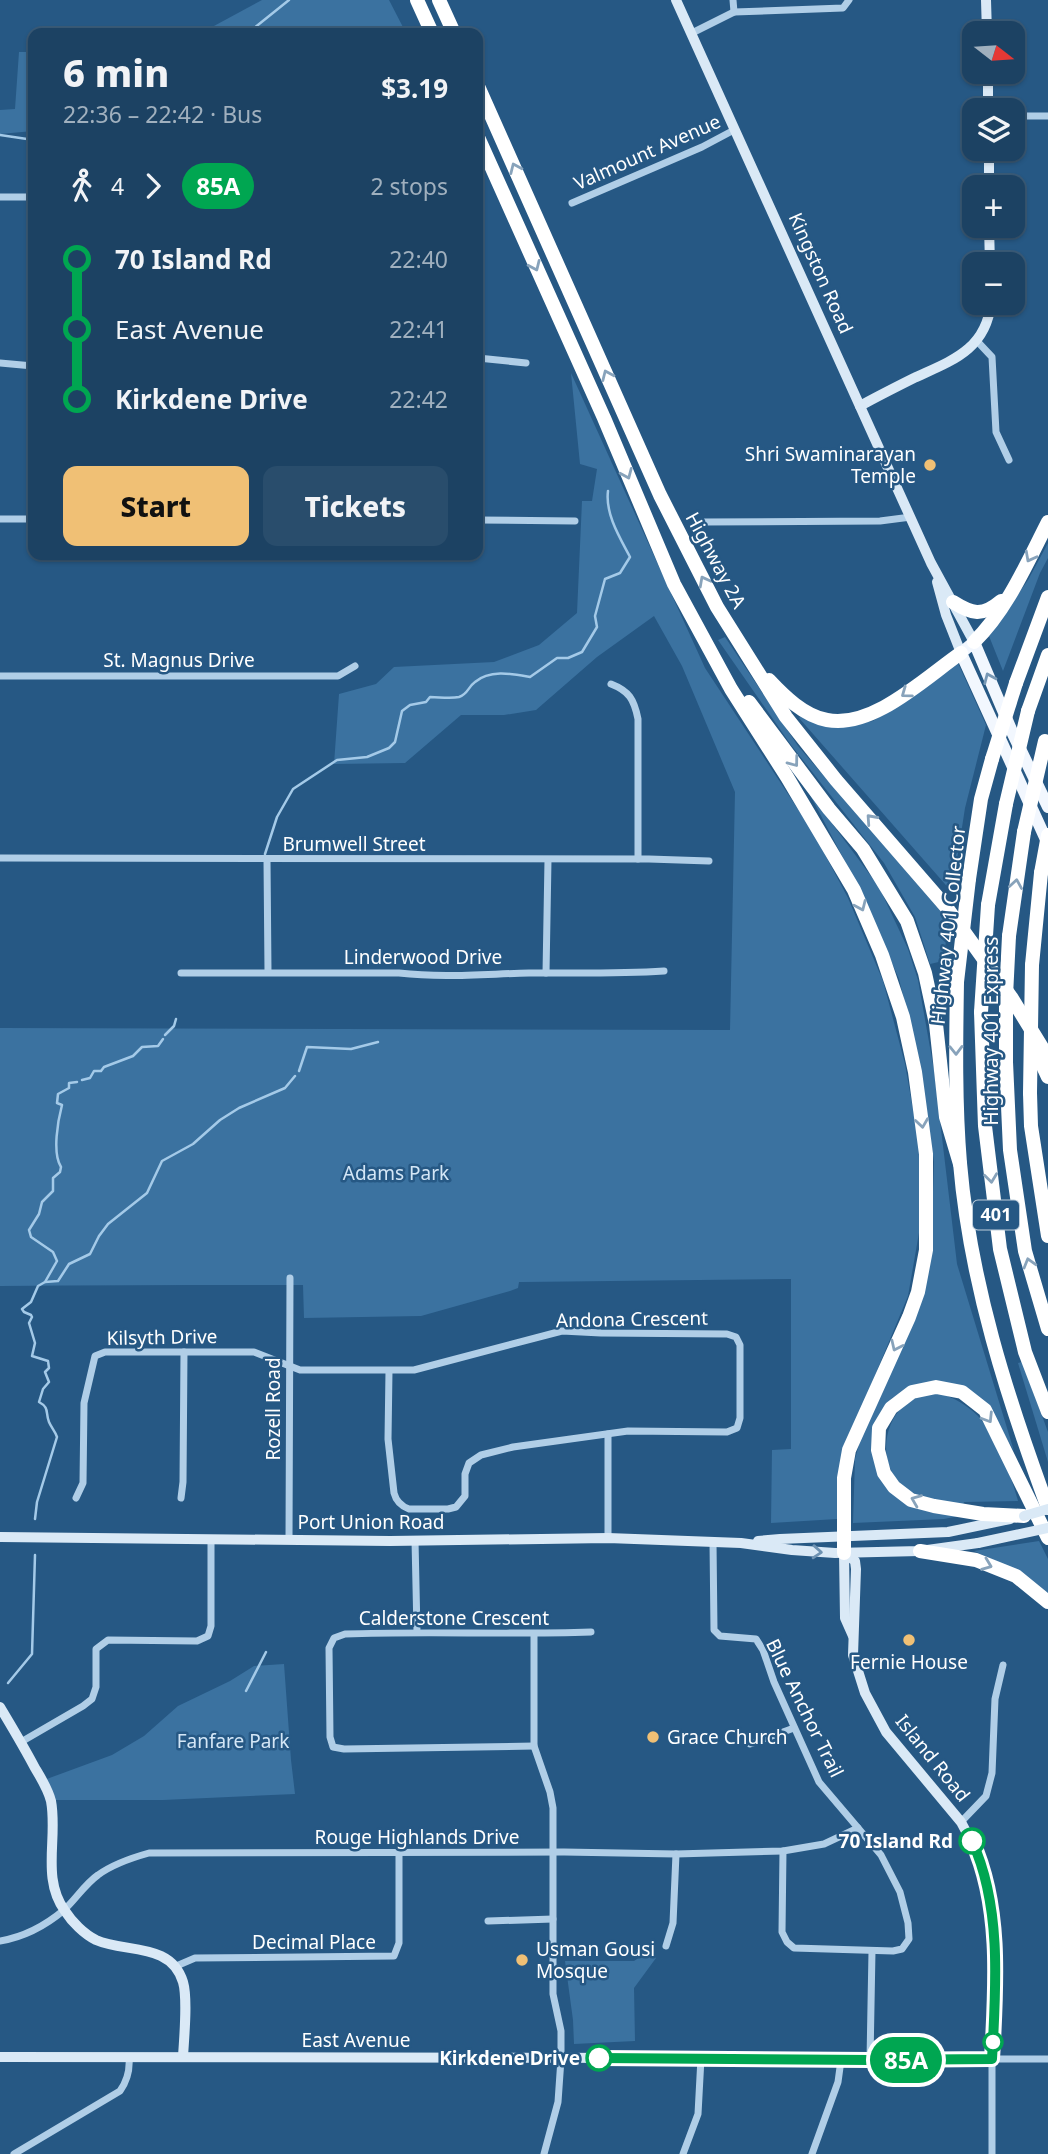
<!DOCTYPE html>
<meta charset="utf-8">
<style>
body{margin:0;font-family:"Noto Sans",sans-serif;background:#294d6c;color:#f1f3f6;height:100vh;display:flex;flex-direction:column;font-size:26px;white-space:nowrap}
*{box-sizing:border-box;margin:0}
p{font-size:23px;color:#a0b0be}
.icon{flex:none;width:38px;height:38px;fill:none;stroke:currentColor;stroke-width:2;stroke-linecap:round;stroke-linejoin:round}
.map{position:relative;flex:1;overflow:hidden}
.side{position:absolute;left:28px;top:28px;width:455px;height:532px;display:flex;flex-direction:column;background:#1c4263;border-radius:14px;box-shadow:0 2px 5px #0004,0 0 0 2px #3a5b78}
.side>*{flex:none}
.badge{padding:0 14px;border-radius:23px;font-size:24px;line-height:46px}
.needle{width:46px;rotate:107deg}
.fabs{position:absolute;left:962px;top:21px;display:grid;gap:14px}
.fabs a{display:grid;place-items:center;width:63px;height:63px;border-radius:14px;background:#1c4263;box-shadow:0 2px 5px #0004,0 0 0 2px #3a5b78;font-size:35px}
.map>.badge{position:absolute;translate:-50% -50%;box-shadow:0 0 0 4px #fff}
.legs{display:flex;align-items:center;gap:10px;height:77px;padding:0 35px;font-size:23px}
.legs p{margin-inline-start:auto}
.overview{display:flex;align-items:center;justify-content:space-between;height:119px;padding:0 35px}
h1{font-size:38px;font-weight:800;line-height:52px}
.primary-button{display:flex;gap:14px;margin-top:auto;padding:14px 35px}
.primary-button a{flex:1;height:80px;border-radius:14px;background:#f0c075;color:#111;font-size:28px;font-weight:800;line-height:80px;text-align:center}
.primary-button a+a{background:#294d6c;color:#f1f3f6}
ul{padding:0 35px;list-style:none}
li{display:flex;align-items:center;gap:24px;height:70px;font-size:26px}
li i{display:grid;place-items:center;width:10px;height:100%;margin:0 9px;background:currentColor}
li i::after{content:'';width:18px;height:18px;margin:-9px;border:5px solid;border-radius:50%;background:#1c4263}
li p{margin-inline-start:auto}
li:first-child i{background:linear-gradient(#0000 50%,currentColor 0)}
li:last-child i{background:linear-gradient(currentColor 50%,#0000 0)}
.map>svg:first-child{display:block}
</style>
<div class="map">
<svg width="1048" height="2154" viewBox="0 0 1048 2154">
<rect width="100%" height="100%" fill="#265884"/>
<g fill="#3b72a0">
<path d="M262,0h127l17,33h-205z"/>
<path d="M19,52h14v79l-33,3v-24l15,-1z"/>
<path d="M571,373l134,295 108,164 35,66 35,83 22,83 16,92 -1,71 -12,69 -62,149 -9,74 -66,4 1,-73 19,-1v-170l-267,3h-5l-1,6 -8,3 -89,25 -117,2 -1,-33c-101,0 -202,0 -303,1v-258l730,2 5,-238 -53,-126 -28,-50 -57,41 -61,53 -32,5h-43l-56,48 -71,1 5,-70 37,-10 18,-17 100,-5 45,-17 38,-32 5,-112h10l5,-32 -17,-5z"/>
<path d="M1048,543v15l-8,15 -37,98 -14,-35 39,-56z"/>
<path d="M725,637l73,109 151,175 -6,40 -13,3 -15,-47 -31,-54 -93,-118 -73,-105z"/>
<path d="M958,663l28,62 -21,83 -13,84 -153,-174 4,-4 44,12 26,-5z"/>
<path d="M808,791l71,96 29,62 10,31 16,90 23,194 57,187 -18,-31 -16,-19 -61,-17 -27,14 -18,28 6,52 79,38 -15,3 -91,4 2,-64 7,-25 69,-184 3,-88 -15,-103 -20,-80 -38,-87z"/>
<path d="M1022,1362l26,70v30l-30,-99z"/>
<path d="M940,1393c14,5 27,12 38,23 17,18 34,61 40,85l-54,1 -1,3c-19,-3 -42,-5 -58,-17 -26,-21 -24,-61 -1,-83 11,-9 23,-10 36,-12z"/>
<path d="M1039,1541l9,18v37l-32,-26 -42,-19z"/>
<path d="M284,1664l7,96 4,34 -132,6h-109l-10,-20 68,-25 32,-19 34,-30 52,-25 24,-15z"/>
<path d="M652,1949l4,9 -22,30 1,53 -61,3 -1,-24 -8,-59h69z"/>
</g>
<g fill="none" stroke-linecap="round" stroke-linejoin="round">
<g stroke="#a4cae8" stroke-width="2.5">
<path d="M248,33l41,-33"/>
<path d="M0,135l27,4 6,-1"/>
<path d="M265,854l12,-37 16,-28 44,-29 30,-3 22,-9 6,-6 7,-31 8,-6 16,-3 4,-5c9,0 20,2 29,0 9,-3 9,-10 16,-15 15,-13 38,-8 55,-5l27,-19h11l14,-6 15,-25 -2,-11 10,-37 15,-6 10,-16c-10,-19 -25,-43 -22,-66"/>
<path d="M165,1035l9,-9 2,-7"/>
<path d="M299,1071l8,-24 44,2 27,-7"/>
<path d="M82,1080l8,-2 4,-7h7l3,-4 29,-11 9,-9 16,-1 5,-7"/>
<path d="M45,1282l12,-21 -4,-9 -22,-15 -2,-7 10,-16 3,-12 11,-11v-13l7,-6 1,-5c-9,-14 -3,-47 1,-62l-5,-2 1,-9 11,-6v-5l8,-1"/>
<path d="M35,1519l2,-17 20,-65c-2,-6 -6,-10 -8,-15 -4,-10 1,-14 -10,-20l4,-13 6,-7 -4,-10 4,-4 -1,-7 -16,-5 3,-13 -6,-20 3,-6 -1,-2 -7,-3 -2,-3 9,-7 7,-16 7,-4 13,-1 11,-17 21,-10 9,-18 9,-12 39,-31 15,-32 31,-17 27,-24 19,-12 46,-20 10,-12"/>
<path d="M8,1683l24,-29 3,-99"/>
<path d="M246,1691l20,-39"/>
</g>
<g stroke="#b0cee7" stroke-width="7">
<path d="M733,0l1,12"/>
<path d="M692,33l42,-21 109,-4 6,-8"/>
<path d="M1013,116h35"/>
<path d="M0,197h33"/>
<path d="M572,203l130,-56 32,-17"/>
<path d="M976,340l16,17 4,75 13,28"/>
<path d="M478,358l48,5"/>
<path d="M0,363l33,3"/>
<path d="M0,519h33"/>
<path d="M478,520l97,1"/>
<path d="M701,522l179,-1 31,-4"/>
<path d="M0,676h338l17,-10"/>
<path d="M611,684c18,7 23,15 27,35v140"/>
<path d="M0,858l649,1 60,2"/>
<path d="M267,860l1,112"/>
<path d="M181,973h218c43,5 86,1 130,0 45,0 90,1 135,-2"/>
<path d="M546,973l2,-113"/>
<path d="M76,1498l7,-15 1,-80 11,-47 10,-4h149l46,18h114l148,-39 39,2 126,1 9,3 4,8v73l-3,10 -10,4 -99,-1 -115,16 -32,8 -12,8 -4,11v22l-9,11 -8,2h-39c-8,-3 -13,-8 -15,-16l-6,-54 1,-68"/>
<path d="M181,1498l2,-16 1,-130"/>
<path d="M608,1538v-104"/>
<path d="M289,1540l1,-262"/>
<path d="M415,1540l2,92"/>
<path d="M713,1542l1,88 6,6 36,3 7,11 11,32 45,100 62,73 19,37 8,31 1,16 -7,10 -9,2 -99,-3 -7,-6 -5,-10 1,-81"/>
<path d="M534,1634v112l16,46 3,16v186l8,37v28l-3,43 -14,52"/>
<path d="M21,1742l62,-36 9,-7 4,-12v-38l12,-9 89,1 11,-5 3,-10v-87"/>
<path d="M750,1744l44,-16"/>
<path d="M534,1746l-190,3 -11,-2 -3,-10 -1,-89 5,-10 11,-4c82,-3 164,1 246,-2"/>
<path d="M961,1822l25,-26 6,-23 3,-74 8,-34"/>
<path d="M488,1921l65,-2"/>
<path d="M0,1941c24,-4 45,-15 64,-31 12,-11 21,-26 34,-35 15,-11 33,-17 51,-22l415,-1 112,2 107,-3 41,-7 34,-16"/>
<path d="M666,1946l7,-23 3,-69"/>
<path d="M174,1967l21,-9 199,-2 5,-13v-90"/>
<path d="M870,2060l2,-109"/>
<path d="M14,2154l106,-63c7,-10 10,-21 9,-33"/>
<path d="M683,2154l15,-40 3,-56"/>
<path d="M812,2154l26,-72 3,-22"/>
<path d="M992,2154v-95h56"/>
</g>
<g stroke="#dae9f6" stroke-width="10">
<path d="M676,0l255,563 43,79"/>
<path d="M986,0l1,33"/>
<path d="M988,72v38"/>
<path d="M989,149v38"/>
<path d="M989,226l1,38"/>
<path d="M860,406c18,-10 36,-19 54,-28 37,-17 72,-28 77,-75"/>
<path d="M937,582l9,33 15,38"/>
<path d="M0,1537l390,4 218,-3 133,5 51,7 43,3 85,-2 58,-8"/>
<path d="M758,1541l22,-2 168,-7 62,-13"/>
<path d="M844,1553l1,65 8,18"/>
<path d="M0,1707c12,20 24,40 35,61 6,10 13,21 16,33 7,37 -10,77 14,110 7,11 19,23 31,29 29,13 75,2 87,42 5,17 1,56 0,75"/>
<path d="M0,2057l701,1 169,2 122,-1 2,-63 -1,-73 -2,-26 -5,-20 -6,-19 -19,-36 -75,-90 -21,-39 -12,-38 3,-86 -1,-8 -11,-8"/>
</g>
<path stroke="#f2f7fe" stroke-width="12" d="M1048,807l-35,-73 -39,-92 -13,11 87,191"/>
<g stroke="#fff" stroke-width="14">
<path d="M417,0l15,33"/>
<path d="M439,0l15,33"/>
<path d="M478,86l182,409 57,112 69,110 50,63 111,128 64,89 37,60"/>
<path d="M478,137l126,281 70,166 57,105 56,88 67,113 28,65 21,62 12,55 11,82v96l-8,42 -9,25 -60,133 -5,28v75"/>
<path d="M953,602c19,12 29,15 48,-1"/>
<path d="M974,642c33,-32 53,-79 74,-120"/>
<path d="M769,680c15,16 35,36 58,40 46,9 99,-43 134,-67"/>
<path d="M1016,683l32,-86"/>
<path d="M749,702l80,107 34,40 44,72 18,52 11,51 10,93 14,47"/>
<path d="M1028,711l20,-56"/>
<path d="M969,879l12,-80 11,-40"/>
<path d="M988,905l18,-101"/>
<path d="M1009,936l15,-104"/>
<path d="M1032,965l9,-92"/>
<path d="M957,982c-1,60 -2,121 3,181 10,119 47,234 88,345"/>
<path d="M981,1012l4,114 15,123 25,103 23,60"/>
<path d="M1035,1049l13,28"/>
<path d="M1006,1062l4,88 15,101 23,78"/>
<path d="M1030,1093l1,33 17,110"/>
<path d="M1024,1516l-41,-2 -49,-8 -23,-6 -17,-13 -10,-14 -6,-23 1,-22 12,-20 21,-16 24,-5 26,5 23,18 63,128"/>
<path d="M920,1551l56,9 40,16 32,26"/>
</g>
<g stroke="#dae9f6" stroke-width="10">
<path d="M1024,1516l24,-7"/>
<path d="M978,1543l70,-15"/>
</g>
<g stroke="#fff" stroke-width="14">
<path d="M992,759l24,-76"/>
<path d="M1006,804l22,-93"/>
<path d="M1024,832l21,-91"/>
<path d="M1041,873l7,-38"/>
<path d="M957,982l12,-103"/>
<path d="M981,1012l7,-107"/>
<path d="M1006,1062v-66l3,-60"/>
<path d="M1030,1093l2,-128"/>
</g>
</g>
<defs><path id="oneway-chevron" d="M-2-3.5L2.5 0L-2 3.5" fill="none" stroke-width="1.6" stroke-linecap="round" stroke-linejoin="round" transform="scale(1.75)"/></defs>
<g stroke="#88a3bb">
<use href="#oneway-chevron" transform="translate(515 168) rotate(-114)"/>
<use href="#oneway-chevron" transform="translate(535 266) rotate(66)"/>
<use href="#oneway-chevron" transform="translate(607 375) rotate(-114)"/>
<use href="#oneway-chevron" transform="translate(627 474) rotate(67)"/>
<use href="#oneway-chevron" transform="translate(1030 557) rotate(118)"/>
<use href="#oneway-chevron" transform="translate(704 581) rotate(-118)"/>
<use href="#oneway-chevron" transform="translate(906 693) rotate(144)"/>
<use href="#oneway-chevron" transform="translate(794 762) rotate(53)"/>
<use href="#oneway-chevron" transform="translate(871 819) rotate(-132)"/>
<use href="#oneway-chevron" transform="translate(1016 884) rotate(-81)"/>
<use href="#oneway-chevron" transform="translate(861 906) rotate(66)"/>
<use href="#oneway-chevron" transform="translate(956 1050) rotate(89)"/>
<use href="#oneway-chevron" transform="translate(922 1123) rotate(82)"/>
<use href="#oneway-chevron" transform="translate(991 1178) rotate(83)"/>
<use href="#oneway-chevron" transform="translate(1029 1263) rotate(-106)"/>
<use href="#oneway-chevron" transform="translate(896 1346) rotate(115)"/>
<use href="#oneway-chevron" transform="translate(988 1418) rotate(58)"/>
<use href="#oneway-chevron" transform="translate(916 1500) rotate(-158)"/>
<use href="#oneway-chevron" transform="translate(987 1565) rotate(21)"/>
</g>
<use stroke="#7898b5" href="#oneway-chevron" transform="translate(989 678) rotate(-113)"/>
<use stroke="#6e92b2" href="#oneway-chevron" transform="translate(817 1552) rotate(4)"/>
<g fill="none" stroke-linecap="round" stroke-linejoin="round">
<defs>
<path id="line-1" d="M599,2058l271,2 122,-1c4,-71 10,-153 -20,-218"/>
</defs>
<use href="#line-1" stroke="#fff" stroke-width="16"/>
<use href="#line-1" stroke="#00a651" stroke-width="10"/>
</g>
<g fill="#f0c075" stroke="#265884" stroke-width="2.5">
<circle cx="930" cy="465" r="7"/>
<circle cx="909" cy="1640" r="7"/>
<circle cx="653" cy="1737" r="7"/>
<circle cx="522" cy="1960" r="7"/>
</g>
<g fill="#fff" stroke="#00a651" stroke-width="3.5">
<circle cx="972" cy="1841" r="12"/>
<circle cx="993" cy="2042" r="9"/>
<circle cx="599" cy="2058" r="12"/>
</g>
<g text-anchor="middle" stroke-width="5" stroke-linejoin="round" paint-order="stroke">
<rect fill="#265884" stroke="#becdda" stroke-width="2" x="973" y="1200.5" width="46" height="29" rx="5"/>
<g font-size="18" font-weight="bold" fill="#fff">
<text x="996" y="1221">401</text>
</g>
<g font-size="19" fill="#fff" stroke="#265884">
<text transform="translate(647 152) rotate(-24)" y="7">Valmount Avenue</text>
<text transform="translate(821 273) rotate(66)" y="7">Kingston Road</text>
<text transform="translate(716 560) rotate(62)" y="7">Highway 2A</text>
<text x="179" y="667">St. Magnus Drive</text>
<text x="354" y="851">Brumwell Street</text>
<text transform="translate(948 925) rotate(-84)" y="7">Highway 401 Collector</text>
<text x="423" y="964">Linderwood Drive</text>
<text transform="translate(991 1031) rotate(-90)" y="7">Highway 401 Express</text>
<text transform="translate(632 1319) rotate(-1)" y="7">Andona Crescent</text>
<text transform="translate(162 1337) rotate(-1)" y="7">Kilsyth Drive</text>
<text transform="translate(273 1409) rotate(-90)" y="7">Rozell Road</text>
<text x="371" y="1529">Port Union Road</text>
<text x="454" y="1625">Calderstone Crescent</text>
<text transform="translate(805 1708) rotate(64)" y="7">Blue Anchor Trail</text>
<text transform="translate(933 1758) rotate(51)" y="7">Island Road</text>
<text x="417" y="1844">Rouge Highlands Drive</text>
<text x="314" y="1949">Decimal Place</text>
<text x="356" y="2047">East Avenue</text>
</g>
<g font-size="19" fill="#fff" stroke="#265884" text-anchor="start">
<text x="916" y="461" text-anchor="end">Shri Swaminarayan<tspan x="916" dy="22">Temple</tspan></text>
<text x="909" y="1669" text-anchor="middle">Fernie House</text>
<text x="667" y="1744">Grace Church</text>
<text x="536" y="1956">Usman Gousi<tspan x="536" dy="22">Mosque</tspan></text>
</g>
<g font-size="19" fill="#d3e6f6" stroke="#265884">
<text x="396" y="1180">Adams Park</text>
<text x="233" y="1748">Fanfare Park</text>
</g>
<g font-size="19" font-weight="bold" fill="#fff" stroke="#265884" text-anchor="end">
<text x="953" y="1848">70 Island Rd</text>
<text x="580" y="2065">Kirkdene Drive</text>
</g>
</g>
</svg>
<div class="fabs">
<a><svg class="needle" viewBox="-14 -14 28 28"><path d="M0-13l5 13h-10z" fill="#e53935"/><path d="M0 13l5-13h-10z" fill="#a0b0be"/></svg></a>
<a><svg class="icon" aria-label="layers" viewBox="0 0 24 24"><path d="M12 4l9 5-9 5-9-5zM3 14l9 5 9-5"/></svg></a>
<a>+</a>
<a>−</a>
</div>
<b class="badge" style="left:906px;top:2060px;background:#00a651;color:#fff">85A</b>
<section class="side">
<div class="overview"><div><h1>6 min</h1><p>22:36 – 22:42 · Bus</p></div><b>$3.19</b></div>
<div class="legs"><svg class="icon" aria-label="walk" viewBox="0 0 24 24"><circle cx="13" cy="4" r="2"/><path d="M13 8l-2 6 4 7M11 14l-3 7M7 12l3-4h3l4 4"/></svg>4<svg class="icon" aria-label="forward" viewBox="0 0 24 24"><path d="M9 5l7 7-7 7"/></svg><b class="badge" style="background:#00a651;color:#fff">85A</b><p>2 stops</p></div>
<ul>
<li><i style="color:#00a651"></i><b>70 Island Rd</b><p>22:40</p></li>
<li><i style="color:#00a651"></i><span>East Avenue</span><p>22:41</p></li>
<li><i style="color:#00a651"></i><b>Kirkdene Drive</b><p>22:42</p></li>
</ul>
<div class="primary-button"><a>Start</a><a>Tickets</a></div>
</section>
</div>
